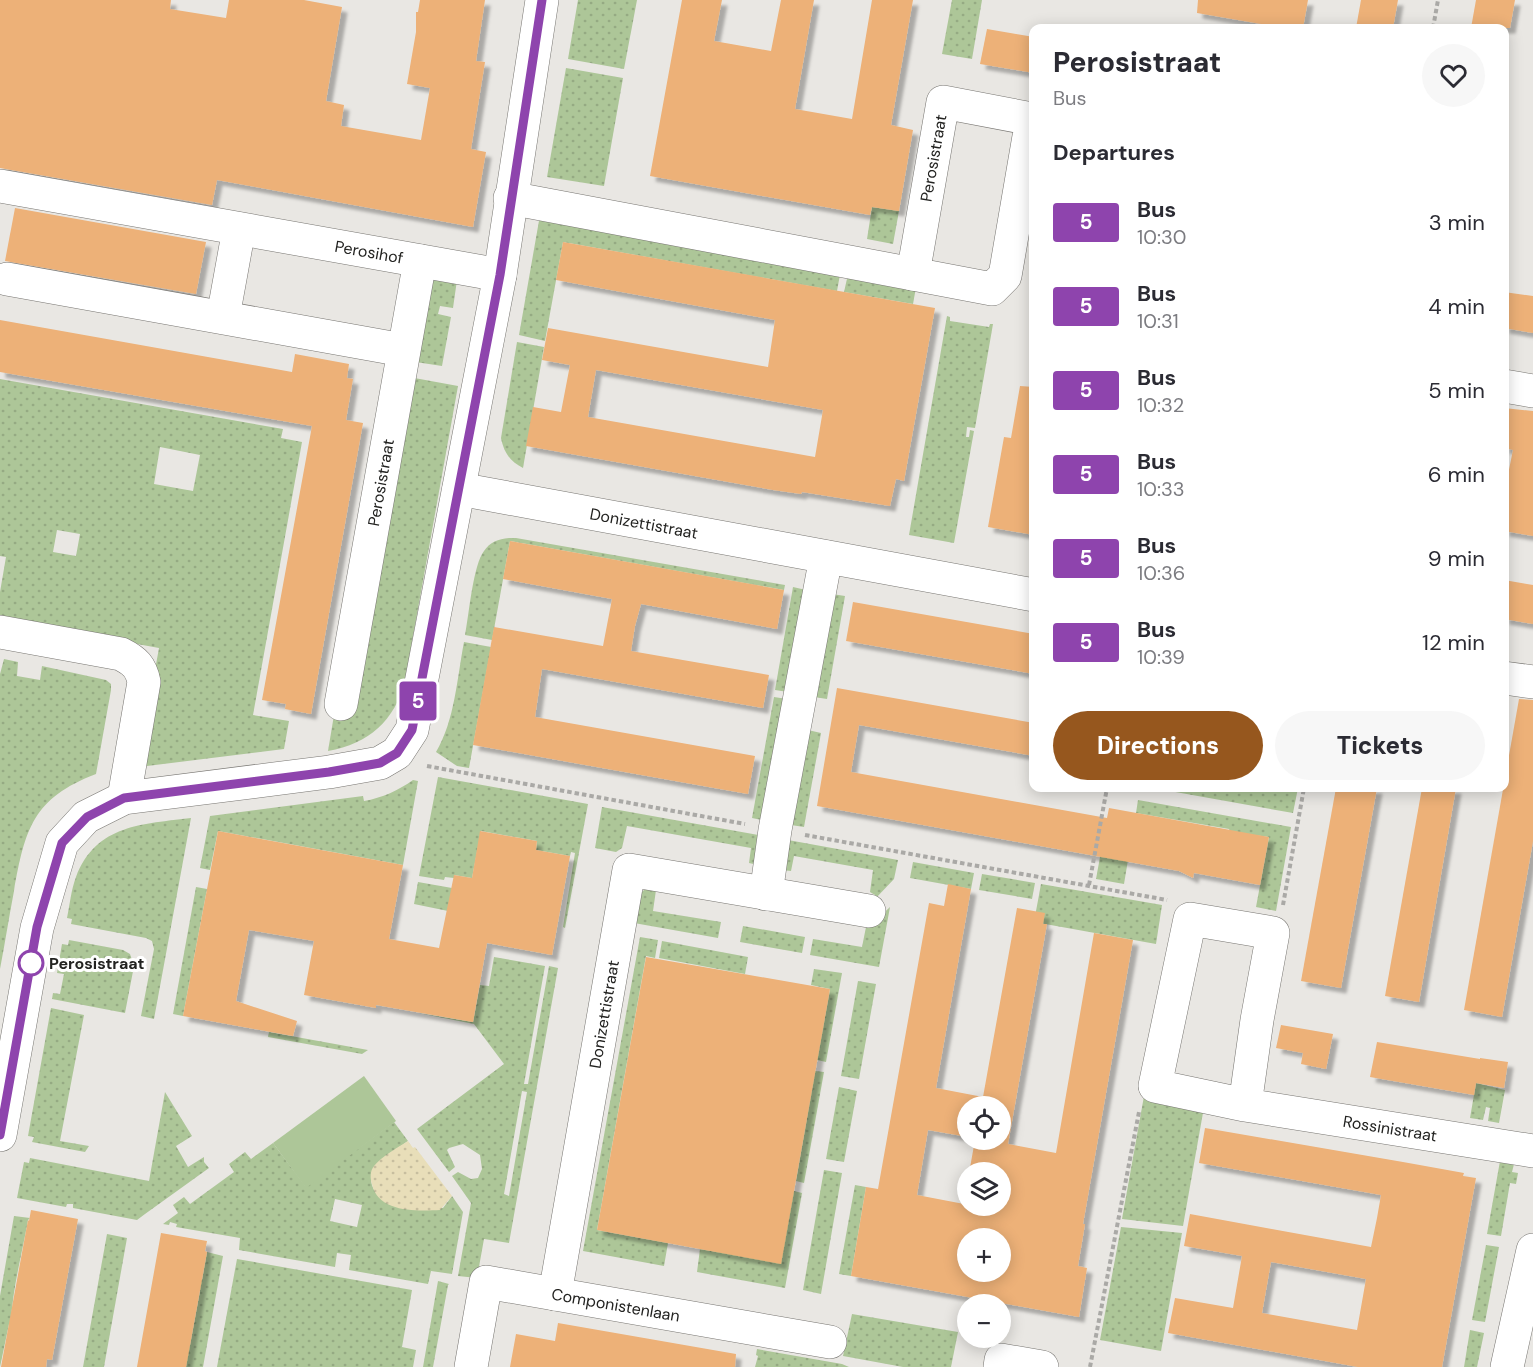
<!DOCTYPE html>
<meta charset="utf-8">
<style>
body{margin:0;font-family:"DM Sans",sans-serif;background:#f7f7f7;color:#2b2b33;height:100vh;display:flex;flex-direction:column;font-size:22px;white-space:nowrap}
*{box-sizing:border-box;margin:0}
p{font-size:20px;color:#7c7c81}
.icon{flex:none;width:33px;height:33px;fill:none;stroke:currentColor;stroke-width:2;stroke-linecap:round;stroke-linejoin:round}
.map{position:relative;flex:1;overflow:hidden}
.sheet{position:absolute;left:1029px;top:24px;width:480px;height:768px;display:flex;flex-direction:column;background:#fff;border-radius:12px;box-shadow:0 3px 15px #0003}
.sheet>*{flex:none}
.badge{padding:0 12px;border-radius:4px;font-size:21px;line-height:39px}
.tools{position:absolute;left:957px;top:1096px;display:grid;gap:12px}
.tools a{display:grid;place-items:center;width:54px;height:54px;border-radius:50%;background:#fff;box-shadow:0 3px 15px #0003;font-size:30px}
.map>.badge{position:absolute;translate:-50% -50%;box-shadow:0 0 0 3px #fff}
h2{padding:0 24px;font-size:22px;line-height:54px}
.round{display:grid;place-items:center;flex:none;width:63px;height:63px;border-radius:32px;background:#f7f7f7}
.head{display:flex;align-items:center;justify-content:space-between;height:102px;padding:0 24px}
h1{font-size:28px;font-weight:800;line-height:45px}
.cta{display:flex;gap:12px;margin-top:auto;padding:12px 24px}
.cta a{flex:1;height:69px;border-radius:36px;background:#96571e;color:#fff;font-size:24px;font-weight:800;line-height:69px;text-align:center}
.cta a+a{background:#f7f7f7;color:#2b2b33}
ul{padding:0;list-style:none}
li{display:flex;align-items:center;gap:18px;height:84px;padding:0 24px}
li div{flex:1}
li b{display:block;font-size:22px}
li em{font-style:normal}
li .badge{min-width:66px;font-weight:700;text-align:center}
.map>svg:first-child{display:block}
</style>
<div class="map">
<svg width="1533" height="1367" viewBox="0 0 1533 1367">
<defs>
<pattern id="grass-dots" width="8" height="8" patternUnits="userSpaceOnUse" patternTransform="scale(1.5)"><rect width="8" height="8" fill="#adc698"/><path d="M2 2h.1M6 6h.1" fill="none" stroke="#95aa83" stroke-width="1.8" stroke-linecap="round"/></pattern>
<pattern id="sand-dots" width="8" height="8" patternUnits="userSpaceOnUse" patternTransform="scale(1.5)"><rect width="8" height="8" fill="#e8deb9"/><path d="M2 2h.1M6 6h.1" fill="none" stroke="#c7be9f" stroke-width="1.8" stroke-linecap="round"/></pattern>
<filter id="shadow"><feDropShadow dx="5.5" dy="5.5" stdDeviation="1.5" flood-color="#0004"/></filter>
</defs>
<rect width="100%" height="100%" fill="#e9e7e3"/>
<g fill="url(#grass-dots)" fill-rule="evenodd">
<path d="M578,0h59l-13,69 -56,-10z"/>
<path d="M952,0h30l-10,59 -30,-5z"/>
<path d="M566,68l57,10 -19,108 -57,-9z"/>
<path d="M872,207l27,4 -6,33 -26,-5z"/>
<path d="M540,215l301,54 -4,22 -274,-49 -18,99 -26,-6z"/>
<path d="M849,270l68,12 -4,22 -69,-12z"/>
<path d="M433,279l24,1 -4,28 -13,-2 -2,8 13,3 -9,49 -33,-5z"/>
<path d="M947,316l3,1v4l39,6 1,-3h3l-18,104 -8,-1 -1,10h3l1,-7 4,1 -20,112 -45,-8z"/>
<path d="M517,342l27,5 -21,121c-13,-7 -19,-15 -22,-30z"/>
<path d="M409,377l49,9 -53,295c-10,39 -36,63 -77,70l6,-36z"/>
<path d="M0,379l283,50 -2,9 21,4 -49,273 36,6 -5,28 -137,17 -10,3 22,-121 -159,-29v-27l6,-35 -6,-1zM160,447l40,8 -7,36 -39,-7zM57,530l23,4 -4,22 -23,-4z"/>
<path d="M509,538h7l269,47 -1,5 -274,-49 -18,99 -27,-5c4,-20 8,-70 19,-84 6,-9 14,-12 25,-13z"/>
<path d="M793,587l13,3 -18,102 -13,-2z"/>
<path d="M832,594l13,2 -18,103 -13,-2z"/>
<path d="M464,642l27,5 -22,121 -12,-2 -21,-14c19,-32 21,-74 28,-110z"/>
<path d="M4,659l14,3 -1,14 23,4 2,-14 64,14 5,4v6l-15,84c-63,24 -71,55 -82,117 -5,26 -9,52 -14,78v-295z"/>
<path d="M774,697l13,2 -21,122 -14,-3z"/>
<path d="M808,730l13,3 -17,94 -13,-2z"/>
<path d="M438,777l150,27 -23,124 -2,-1 12,-74 -4,-1 -1,4 -34,-6 1,-9 -56,-10 -9,47 -18,-3v3l-9,-1 -1,3 -25,-4z"/>
<path d="M413,780l5,1 -15,84 -185,-34 -8,39 -10,-2 10,-52 153,-20 1,5c18,-3 35,-11 49,-21z"/>
<path d="M1153,788h145l-5,25z"/>
<path d="M1138,800l153,27 -15,84 -20,-4 13,-70 -39,-5 -1,-3 -93,-16z"/>
<path d="M602,807l162,29 -6,29 -9,-2 2,-15 -124,-22 -5,22 -6,4 -21,-4z"/>
<path d="M191,818l-37,201 -13,-3 13,-67 -2,-8 -6,-3 -75,-14 1,-5 -5,-1c3,-14 4,-28 9,-41 20,-53 68,-53 115,-59z"/>
<path d="M1106,824l27,6 -9,54 -28,-5z"/>
<path d="M788,840l110,20 -4,19 -18,19 -1,-3 -5,-3 3,-22 -79,-14 -3,15 -9,-1z"/>
<path d="M913,862l61,11 -3,16 -61,-11z"/>
<path d="M982,874l53,9 -3,16 -53,-9z"/>
<path d="M418,882l34,6 -4,23 -34,-7z"/>
<path d="M1041,884l121,21 -6,39 -122,-22z"/>
<path d="M196,887l11,2 -24,127 -10,-2z"/>
<path d="M646,888l10,2 -3,21 68,11 -3,16 -84,-15 6,-29z"/>
<path d="M890,907l-11,60 -69,-12 3,-16 49,8 4,-20 5,-2z"/>
<path d="M743,926l62,11 -3,16 -62,-11z"/>
<path d="M640,937l18,3 -3,18 -9,-2 -49,274 71,13 -4,23 -81,-15z"/>
<path d="M69,940l54,10 7,4 4,12 -9,47 -73,-14 1,-6 7,1 4,-20 -7,-1 5,-29 6,1z"/>
<path d="M662,941l86,16 -3,17 -86,-16z"/>
<path d="M494,957l51,9 -21,118h4l21,-118 9,2 -49,275 -25,-4 -7,39 -19,-2 13,-73 -19,-27 6,-4 13,7 7,-1 4,-9 -2,-14 -17,-11 -14,4 -2,2 8,17 -6,5 -32,-43 87,-65 -30,-40 -56,-11 55,9 7,-37 9,1zM522,1091l5,1 -18,104 -5,-2z"/>
<path d="M814,969l28,4 -16,89 -9,-2 13,-71 -19,-4z"/>
<path d="M858,981l18,3 -17,95 -18,-3z"/>
<path d="M51,1008l33,7 -24,126 29,5 -4,6 -53,-10 2,-5 -6,-1z"/>
<path d="M269,1032l99,18 -6,4 -94,-17z"/>
<path d="M815,1071l9,1 -20,111 -8,-2z"/>
<path d="M1476,1083l29,7 -6,33 -11,-2 2,-13 -4,-1 -3,13 -13,-2z"/>
<path d="M839,1087l18,4 -13,71 -18,-3z"/>
<path d="M165,1092l27,44 -16,10 12,21 16,-10v5l5,6 -64,46 -8,6 -64,-12v-4h-6l-1,3 -49,-9 7,-36 5,1 1,-5 119,23z"/>
<path d="M1144,1096l60,11 -21,119 -61,-7z"/>
<path d="M394,1122l14,19c-20,15 -53,29 -28,57l63,10 9,-12 11,16 -11,62 -21,-3 -3,13 -79,-14 2,-15 -14,-2 -2,14 -96,-17 1,-12 -64,-11 1,-3 -7,-2 -1,3 -6,-1 15,-11 -5,-8 11,-8 6,7 44,-32 -5,-8 16,-12 6,7 22,-16 33,44zM335,1199l27,6 -5,22 -27,-6z"/>
<path d="M1500,1161l14,3 -2,8 6,1 -2,11 -6,-1 -9,53 -14,-2z"/>
<path d="M824,1170l18,3 -21,121 -18,-4z"/>
<path d="M855,1185l11,2 -15,89 -12,-2z"/>
<path d="M794,1191l8,2 -17,95 -88,-16 3,-23 18,3z"/>
<path d="M14,1216l16,2 -2,2c-6,35 -16,69 -17,104h-2l-9,43v-71z"/>
<path d="M1121,1227l61,6 -21,118 -61,-11z"/>
<path d="M107,1234l20,4 -23,129h-21z"/>
<path d="M1486,1245l13,2 -14,75 -13,-2z"/>
<path d="M207,1252l16,4 -20,111h-17l2,-22h2l10,-54 -1,-1 1,-10h2z"/>
<path d="M237,1259l175,31 -10,57 14,3 -3,17h-196z"/>
<path d="M438,1281l11,3 -1,1 -15,82h-10z"/>
<path d="M852,1314l106,18 -7,35h-48l-60,-11z"/>
<path d="M1470,1330l14,3 -7,34h-13z"/>
<path d="M757,1349l85,15 7,3h-94l3,-11 -2,-1z"/>
</g>
<path fill="url(#sand-dots)" d="M408,1141l5,7 2,-1 37,49 -12,14c-23,1 -62,3 -68,-26 -2,-6 -2,-13 2,-18 7,-9 23,-18 34,-25z"/>
<path fill="#adc698" d="M364,1076l32,45 -90,67 -33,-45z"/>
<g fill="#edb178" fill-rule="evenodd" filter="url(#shadow)">
<path d="M0,0h171l-1,9 56,9 3,-18h75l38,7 -16,94 18,4 -3,21 80,14 9,-52 -23,-4 9,-52v-20h2l2,-12h65l-9,61 9,1 -14,87 15,3 -13,75 -256,-47 -5,25 -212,-37z"/>
<path d="M682,0h40l-8,41 57,10 10,-51h33l-19,109 57,10 20,-119h41l-22,125 22,5 -14,81 -27,-4 -2,8 -220,-39z"/>
<path d="M1198,0h110l-5,28h-19l-87,-15z"/>
<path d="M1361,0h37l-5,28h-37z"/>
<path d="M1476,0h39l-5,28h-39z"/>
<path d="M987,29l47,8v36l-54,-9z"/>
<path d="M15,208l191,34 -10,52 -191,-33z"/>
<path d="M563,242l372,66 -31,173 -8,-2 -6,27 -88,-14 -1,2 -28,-4 -247,-44 7,-39 28,5 9,-47 -28,-5 6,-32 220,39 7,-47 -219,-40zM596,370l227,40 -8,47 -227,-40z"/>
<path d="M1504,292l29,4v37l-29,-5z"/>
<path d="M0,320l292,52 3,-18 54,10 -2,14 6,1 -7,41 17,3 -52,291 -26,-5 1,-5 -24,-4 50,-274 -312,-54z"/>
<path d="M1020,386l14,1v148l-46,-8 16,-90 7,1z"/>
<path d="M1504,408l29,3v125l-29,-5v-37l9,-44 -9,-2z"/>
<path d="M510,541l274,49 -7,39 -136,-25 -6,22 -4,25 138,24 -6,33 -221,-39 -7,48 220,39 -7,38 -275,-49 21,-118 109,19 9,-47 -109,-20z"/>
<path d="M1504,580l29,5v39l-29,-5z"/>
<path d="M853,602l181,32v40l-188,-33z"/>
<path d="M837,688l197,35v33l-175,-31 -8,47 256,46 2,-10 160,29 -9,48 -66,-12 -1,5 -14,-7 -362,-65z"/>
<path d="M1519,699l14,1v141l-31,176 -38,-7z"/>
<path d="M1336,788h41l-36,200 -40,-7z"/>
<path d="M1422,788h34l-37,214 -34,-6z"/>
<path d="M218,831l185,34 -14,74 50,9 15,-73 18,3 8,-47 57,10 -1,9 34,6 -18,99 -65,-12 -14,79 -97,-17v3l-72,-13 10,-54 -65,-11 -13,71 61,20 -4,15 -110,-20z"/>
<path d="M948,884l23,5 -35,199 47,9 34,-189 28,5 -2,11h4l-39,220 48,9 38,-220 39,7 -50,284h2l-7,42 9,2 -8,49 -228,-41 15,-89 12,2 51,-286 15,3zM968,1107h32v33h-25l-6,33h31v33h-32v-23l-4,21 -47,-9 11,-65 40,7zM968,1239h32v33h-32z"/>
<path d="M646,957l184,32 -49,275 -184,-34z"/>
<path d="M1281,1025l52,9 -7,35 -25,-5 2,-11 -27,-5z"/>
<path d="M1377,1042l103,17v-1l28,4 -4,26 -28,-5 -2,12 -104,-18z"/>
<path d="M1205,1128l198,34 61,11 -1,3 13,2 -34,189h-84l-190,-34 7,-35 58,10 9,-52 -58,-10 6,-32 181,33 6,-29 4,-23 -182,-32zM1271,1262l95,17 -9,51 -95,-17z"/>
<path d="M31,1210l47,9 -26,141 -5,-1 -1,8h-45l27,-147 1,1z"/>
<path d="M161,1233l46,8 -2,10 2,1 -21,115h-49z"/>
<path d="M558,1323l178,31 -1,13h-225l6,-33 39,7z"/>
</g>
<g fill="none" stroke-linecap="round" stroke-linejoin="round">
<defs>
<g id="minor">
<path d="M943,102l89,17 -27,157 -13,13 -79,-15z"/>
<path id="s1" d="M0,186l500,89"/>
<path d="M510,198l403,76"/>
<path d="M7,279l396,71"/>
<path d="M223,317l16,-88"/>
<path d="M1504,386l29,5"/>
<path id="s2" d="M459,489l575,106"/>
<path d="M0,632l121,22c14,7 20,13 23,28l-20,116"/>
<path d="M1504,678l29,4"/>
<path id="s3" d="M341,704l79,-443"/>
<path d="M766,894l9,-64 51,-273"/>
<path id="s4" d="M1245,1105l12,-85 16,-87 -83,-14 -35,167 90,19 288,46"/>
<path d="M0,1135l37,-207 25,-85 24,-26 38,-19 205,-26 51,-9 17,-10 15,-23 88,-455 42,-275"/>
<path id="s5" d="M555,1294l74,-424 240,41"/>
<path id="s6" d="M471,1367l15,-85 344,60"/>
<path d="M1000,1367l1,-7 41,7"/>
<path d="M1507,1367l26,-117"/>
</g>
</defs>
<use href="#minor" stroke="#777571" stroke-width="34"/>
<g stroke="#aaa9a6" stroke-width="4" stroke-dasharray="4.5 3" stroke-linecap="butt">
<path d="M1433,28l5,-28"/>
<path d="M427,766l318,58"/>
<path d="M805,835l362,65"/>
<path d="M1089,885l18,-97"/>
<path d="M1283,905l21,-117"/>
<path d="M1090,1367l49,-255"/>
</g>
<use href="#minor" stroke="#fff" stroke-width="33"/>
</g>
<g fill="none" stroke-linecap="round" stroke-linejoin="round">
<defs>
<path id="line" d="M0,1135l37,-208 25,-84 25,-26 37,-19 205,-26 51,-9 17,-10 15,-23 88,-455 42,-275"/>
</defs>
<use href="#line" stroke="#fff" stroke-width="14"/>
<use href="#line" stroke="#8e44ad" stroke-width="9"/>
</g>
<circle fill="#fff" stroke="#8e44ad" stroke-width="3" cx="31" cy="963" r="12"/>
<g text-anchor="middle" stroke-width="6" stroke-linejoin="round" paint-order="stroke">
<g font-size="16" fill="#232321" stroke="#fff">
<text transform="translate(933 158) rotate(-80)" y="6">Perosistraat</text>
<text dy="6" stroke="none"><textPath href="#s1" startOffset="375">Perosihof</textPath></text>
<text dy="6" stroke="none"><textPath href="#s3" startOffset="225">Perosistraat</textPath></text>
<text dy="6" stroke="none"><textPath href="#s2" startOffset="188">Donizettistraat</textPath></text>
<text dy="6" stroke="none"><textPath href="#s5" startOffset="284">Donizettistraat</textPath></text>
<text dy="6" stroke="none"><textPath href="#s4" startOffset="668">Rossinistraat</textPath></text>
<text dy="6" stroke="none"><textPath href="#s6" startOffset="218">Componistenlaan</textPath></text>
</g>
<g font-size="16" font-weight="bold" fill="#232321" stroke="#fff" text-anchor="start">
<text x="49" y="969">Perosistraat</text>
</g>
</g>
</svg>
<div class="tools">
<a><svg class="icon" aria-label="locate" viewBox="0 0 24 24"><circle cx="12" cy="12" r="6"/><path d="M12 2v4M12 18v4M2 12h4M18 12h4"/></svg></a>
<a><svg class="icon" aria-label="layers" viewBox="0 0 24 24"><path d="M12 4l9 5-9 5-9-5zM3 14l9 5 9-5"/></svg></a>
<a>+</a>
<a>−</a>
</div>
<b class="badge" style="left:418px;top:701px;background:#8e44ad;color:#fff">5</b>
<section class="sheet">
<div class="head"><div><h1>Perosistraat</h1><p>Bus</p></div><a class="round"><svg class="icon" aria-label="heart" viewBox="0 0 24 24"><path d="M12 20l-8-8c-3-5 5-10 8-4 3-6 11-1 8 4z"/></svg></a></div>
<h2>Departures</h2>
<ul>
<li><span class="badge" style="background:#8e44ad;color:#fff">5</span><div><b>Bus</b><p>10:30</p></div><em>3 min</em></li>
<li><span class="badge" style="background:#8e44ad;color:#fff">5</span><div><b>Bus</b><p>10:31</p></div><em>4 min</em></li>
<li><span class="badge" style="background:#8e44ad;color:#fff">5</span><div><b>Bus</b><p>10:32</p></div><em>5 min</em></li>
<li><span class="badge" style="background:#8e44ad;color:#fff">5</span><div><b>Bus</b><p>10:33</p></div><em>6 min</em></li>
<li><span class="badge" style="background:#8e44ad;color:#fff">5</span><div><b>Bus</b><p>10:36</p></div><em>9 min</em></li>
<li><span class="badge" style="background:#8e44ad;color:#fff">5</span><div><b>Bus</b><p>10:39</p></div><em>12 min</em></li>
</ul>
<div class="cta"><a>Directions</a><a>Tickets</a></div>
</section>
</div>
